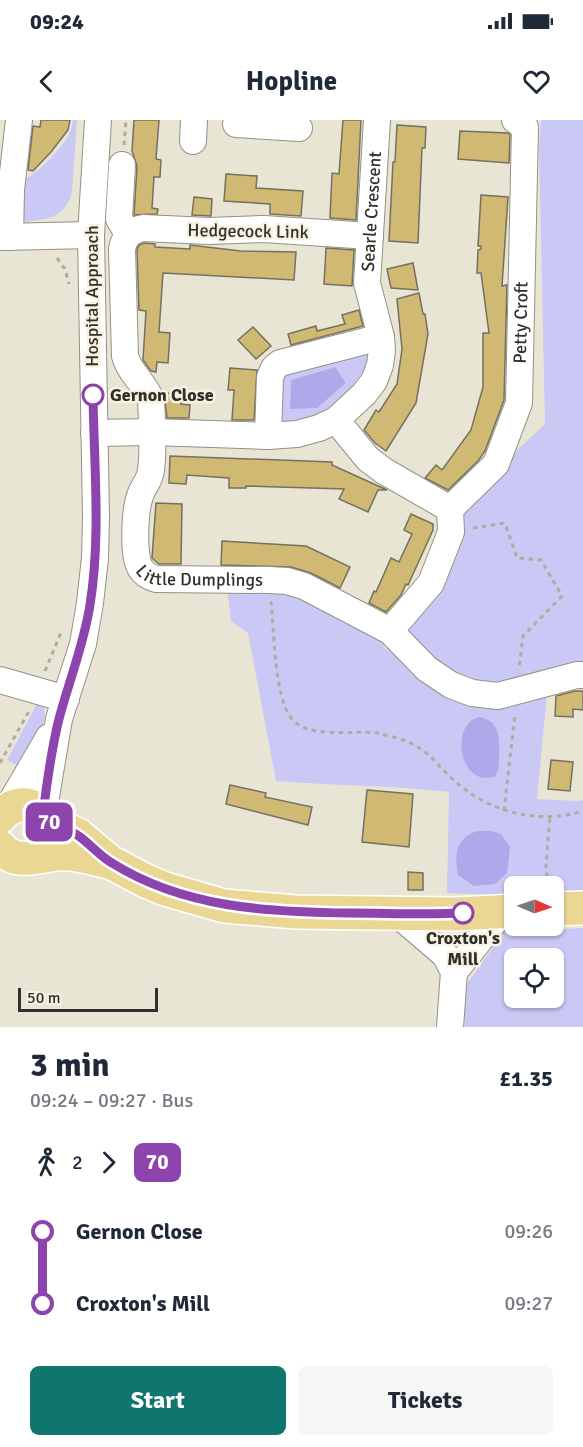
<!DOCTYPE html>
<meta charset="utf-8">
<style>
body{margin:0;font-family:Signika,sans-serif;background:#f6f6f7;color:#1f2937;height:100vh;display:flex;flex-direction:column;font-size:22px;white-space:nowrap}
*{box-sizing:border-box;margin:0}
p{font-size:20px;color:#747a83}
.icon{flex:none;width:33px;height:33px;fill:none;stroke:currentColor;stroke-width:2;stroke-linecap:round;stroke-linejoin:round}
.map{position:relative;height:907px;overflow:hidden}
.drawer{display:flex;flex-direction:column;background:#fff;flex:1}
.drawer>*{flex:none}
.badge{padding:0 12px;border-radius:9px;font-size:21px;line-height:39px}
.needle{width:39px;rotate:92deg}
.tools{position:absolute;left:504px;top:756px;display:grid;gap:12px}
.tools a{display:grid;place-items:center;width:60px;height:60px;border-radius:9px;background:#fff;box-shadow:0 2px 4px #0004;font-size:30px}
.scale{position:absolute;left:18px;bottom:15px;width:140px;box-sizing:border-box;padding-left:6px;border:3px solid #32302a;border-top:0;font-size:16px;line-height:21px;white-space:nowrap;color:#32302a;-webkit-text-stroke:4px #f7f2e2;paint-order:stroke}
.map>.badge{position:absolute;translate:-50% -50%;box-shadow:0 0 0 3px #fff}
.legs{display:flex;align-items:center;gap:9px;height:66px;padding:0 30px;font-size:20px}
.legs p{margin-inline-start:auto}
.head{display:flex;align-items:center;justify-content:space-between;height:102px;padding:0 30px}
h1{font-size:33px;font-weight:700;line-height:45px}
.action{display:flex;gap:12px;margin-top:auto;padding:12px 30px}
.action a{flex:1;height:69px;border-radius:9px;background:#0f766e;color:#fff;font-size:24px;font-weight:700;line-height:69px;text-align:center}
.action a+a{background:#f6f6f7;color:#1f2937}
ul{padding:0 30px;list-style:none}
li{display:flex;align-items:center;gap:21px;height:72px;font-size:22px}
li i{display:grid;place-items:center;width:9px;height:100%;margin:0 8px;background:currentColor}
li i::after{content:'';width:15px;height:15px;margin:-8px;border:4px solid;border-radius:50%;background:#fff}
li p{margin-inline-start:auto}
li:first-child i{background:linear-gradient(#0000 50%,currentColor 0)}
li:last-child i{background:linear-gradient(currentColor 50%,#0000 0)}
.status{display:flex;justify-content:space-between;align-items:center;height:42px;padding:0 30px;background:#fff;direction:ltr}
.status svg{height:16px;fill:currentColor}
header{display:flex;justify-content:space-between;align-items:center;height:78px;padding:0 30px;background:#fff;font-size:27px;font-weight:700}
.map>svg:first-child{display:block}
</style>
<div class="status"><b>09:24</b><svg viewBox="0 0 49 12"><path d="M0 12V9h3v3zM5 12V6h3v6zM10 12V3h3v9zM15 12V0h3v12zM26 1h20v11H26zM47 4h2v5h-2z"/></svg></div>
<header><svg class="icon" aria-label="back" viewBox="0 0 24 24"><path d="M15 5l-7 7 7 7"/></svg>Hopline<svg class="icon" aria-label="heart" viewBox="0 0 24 24"><path d="M12 20l-8-8c-3-5 5-10 8-4 3-6 11-1 8 4z"/></svg></header>
<div class="map">
<svg width="583" height="907" viewBox="0 0 583 907">
<rect width="100%" height="100%" fill="#e9e5d5"/>
<g fill="#cac8f4" fill-rule="evenodd">
<path d="M73,0h4l-5,72c-7,27 -27,28 -52,30l1,-42c13,-1 46,-37 50,-50 1,-3 1,-7 2,-10z"/>
<path d="M541,0h42v550l-35,13 -11,116 40,2 6,-1v96l-29,1v-11h-40v10l-67,-3 2,-101c-58,-7 -115,-6 -173,-11l-28,-148 -17,-12 -4,-35 66,2 84,44 9,18 14,-22 60,-120 41,-43 44,-41 -6,-277z"/>
<path d="M370,228c-1,28 -37,63 -63,71 -9,3 -19,3 -28,3v-43l8,-9zM335,247l11,16 -56,26 1,-29z"/>
<path d="M39,580c17,15 -9,52 -17,68l-15,-8z"/>
<path d="M583,808v99h-119l2,-42 38,-53zM514,838h40v40h-40z"/>
</g>
<g fill="#aea9ea">
<path d="M335,247l11,16 -29,25 -27,1 1,-29z"/>
<path d="M479,597c20,3 21,20 20,37 0,9 1,16 -5,23 -7,1 -12,2 -18,-2 -19,-10 -21,-52 3,-58z"/>
<path d="M477,711h14l10,3 9,13 -3,26 -12,11 -21,2 -16,-11c-4,-20 -2,-37 19,-44z"/>
</g>
<g fill="#cfb973" stroke="#757062" stroke-width="1.5">
<path d="M41,0h29l-2,10 -17,22 -18,19 -5,-1 5,-44 7,1z"/>
<path d="M134,0h25l-3,39 5,1 -1,17h-6l-2,31 6,1 -1,5 -23,1 3,-49 -5,-15z"/>
<path d="M343,0h18l-5,100 -26,-2 2,-45 7,1z"/>
<path d="M397,5l29,2 -1,21h-3l-4,95 -29,-2 4,-79h2z"/>
<path d="M460,11l48,2 2,2 -1,28 -51,-4z"/>
<path d="M226,54l31,2 -1,12 47,3 -2,25 -31,-2v-10l-46,-3z"/>
<path d="M481,75l27,2 -6,89 5,-1 -3,115 -19,51 -7,10 -30,29 -23,-12 11,-13 6,5 29,-40 12,-43v-54h6l-8,-60h-4l1,-23 3,-1v-3h-3z"/>
<path d="M194,77l18,2 -1,17 -19,-1z"/>
<path d="M144,123l11,1v3l35,2v-4l51,6 55,1 -2,28 -131,-7 -4,59 11,1 -2,30 -11,-1 -1,10 -5,-1 -8,-11 3,-49 -7,-1 -2,-60 2,-5z"/>
<path d="M326,128l28,2 -2,36 -28,-2z"/>
<path d="M413,143l5,27 -27,-2 -4,-19z"/>
<path d="M419,173l4,21h2l3,20 -12,69 -30,48 -11,-8 -11,-13 12,-20 3,2 18,-28 5,-35 -5,-50z"/>
<path d="M359,190l4,16 -72,19 -3,-11 28,-8 1,5 28,-7 -3,-9z"/>
<path d="M253,207l18,19 -15,13 -18,-19z"/>
<path d="M230,248l27,2 -3,50h-22l2,-30h-6z"/>
<path d="M164,273l18,1 -1,10 9,1 -1,13h-22z"/>
<path d="M170,336l162,6v3l55,25h-9l-10,22 -29,-13 5,-10 -98,-3v2h-17v-10l-42,-3 -1,9 -17,-1z"/>
<path d="M156,383l26,1 -1,60h-22l-7,-6z"/>
<path d="M411,394l22,10v6l-25,55 -2,-1 -5,11 -15,17 -17,-9 5,-12 2,1 15,-34 8,4 13,-28 -8,-4z"/>
<path d="M222,421l84,5 44,21 -10,21 -29,-15 -20,-6 -70,-2z"/>
<path d="M575,571h8v19l-10,-1v8l-18,-1 1,-20z"/>
<path d="M551,640l22,2 -3,29 -22,-2z"/>
<path d="M230,665l36,8 -1,4 47,10 -4,18 -82,-21z"/>
<path d="M367,670l46,4 -4,53 -47,-5z"/>
<path d="M408,752l15,1v17h-15z"/>
</g>
<g fill="none" stroke-linecap="round" stroke-linejoin="round">
<defs>
<g id="minor">
<path d="M236,4l63,4"/>
<path d="M193,21l1,-21"/>
<path d="M122,45l-3,54 9,15"/>
<path id="s1" d="M370,116l-106,-7 -55,2 -66,-3c-12,2 -19,9 -21,21l3,107c5,18 20,27 26,44 1,23 3,48 0,70 -1,11 -8,16 -11,26 -5,14 -8,61 1,73 3,5 9,8 15,10l113,1 18,1 17,5 86,45 37,38 24,16 21,8 26,3 79,-21h6"/>
<path d="M0,117l91,-2"/>
<path d="M10,117l1,-47 8,-70"/>
<path d="M336,300l32,39 16,12 66,38"/>
<path id="s2" d="M94,313l58,-1 116,4 29,-2 22,-6 17,-8 28,-26 10,-13 6,-16 2,-15 -1,-13 -14,-54 10,-163"/>
<path d="M268,316l2,-59 4,-9 6,-5 101,-26"/>
<path id="s3" d="M390,511l41,-48 20,-51 -1,-23 46,-45 23,-61 6,-276 -10,-7"/>
<path d="M0,560l66,19"/>
<path d="M7,689l42,-72"/>
<path d="M43,694l16,-95 24,-75 7,-41 5,-45 1,-40 -5,-283 7,-115"/>
<path d="M396,793l49,42 9,17 -4,55"/>
<path d="M454,852l49,-61"/>
</g>
<g id="major">
<path d="M0,697c21,-26 55,-7 48,24"/>
<path d="M48,701l30,14 32,27 36,19 19,8 59,17 72,6 159,2 59,-3"/>
<path d="M0,727c18,22 43,5 67,7 13,0 28,5 42,8"/>
<path d="M554,789l29,-1"/>
</g>
</defs>
<use href="#minor" stroke="#959182" stroke-width="28"/>
<use href="#major" stroke="#fff" stroke-width="36"/>
<g stroke="#b0ada0" stroke-width="3" stroke-dasharray="4.5 4.5" stroke-linecap="butt">
<path d="M124,25l2,-25"/>
<path d="M57,138l8,11 4,15"/>
<path d="M473,408l32,-5 12,35 24,2 21,36 -39,40 -4,33"/>
<path d="M271,481c3,28 3,100 22,119 18,19 60,10 84,13 8,2 18,4 26,7 26,9 34,26 53,42 33,30 84,43 127,29"/>
<path d="M45,551l17,-41"/>
<path d="M0,643l29,-52"/>
<path d="M504,691l11,-97"/>
<path d="M548,766l-2,-20 4,-50"/>
</g>
<use href="#minor" stroke="#fff" stroke-width="26"/>
<use href="#major" stroke="#ebd794" stroke-width="33"/>
</g>
<g fill="none" stroke-linecap="round" stroke-linejoin="round">
<defs>
<path id="line-1" d="M93,275c1,70 8,141 -3,210 -6,39 -21,76 -31,114 -8,31 -12,63 -16,95 9,14 25,13 37,23 11,8 20,19 32,26 72,45 155,49 237,50 38,0 76,2 114,0"/>
</defs>
<use href="#line-1" stroke="#fff" stroke-width="14"/>
<use href="#line-1" stroke="#8e44ad" stroke-width="9"/>
</g>
<g fill="#fff" stroke="#8e44ad" stroke-width="3">
<circle cx="93" cy="275" r="10"/>
<circle cx="463" cy="793" r="10"/>
</g>
<g text-anchor="middle" stroke-width="5" stroke-linejoin="round" paint-order="stroke">
<g font-size="18" fill="#32302a" stroke="#f7f2e2">
<text dy="6" stroke="none"><textPath href="#s2" startOffset="472">Searle Crescent</textPath></text>
<text transform="translate(248 111) rotate(1)" y="6">Hedgecock Link</text>
<text transform="translate(92 176) rotate(-90)" y="6">Hospital Approach</text>
<text dy="6" stroke="none"><textPath href="#s3" startOffset="351">Petty Croft</textPath></text>
<text dy="6" stroke="none"><textPath href="#s1" startOffset="652">Little Dumplings</textPath></text>
</g>
<g font-size="18" font-weight="bold" fill="#32302a" stroke="#f7f2e2" text-anchor="start">
<text x="110" y="281">Gernon Close</text>
<text x="463" y="824" text-anchor="middle">Croxton's<tspan x="463" dy="21">Mill</tspan></text>
</g>
</g>
</svg>
<div class="tools">
<a><svg class="needle" viewBox="-14 -14 28 28"><path d="M0-13l5 13h-10z" fill="#e53935"/><path d="M0 13l5-13h-10z" fill="#747a83"/></svg></a>
<a><svg class="icon" aria-label="locate" viewBox="0 0 24 24"><circle cx="12" cy="12" r="6"/><path d="M12 2v4M12 18v4M2 12h4M18 12h4"/></svg></a>
</div>
<div class="scale">50 m</div>
<b class="badge" style="left:49px;top:702px;background:#8e44ad;color:#fff">70</b>
</div>
<section class="drawer">
<div class="head"><div><h1>3 min</h1><p>09:24 – 09:27 · Bus</p></div><b>£1.35</b></div>
<div class="legs"><svg class="icon" aria-label="walk" viewBox="0 0 24 24"><circle cx="13" cy="4" r="2"/><path d="M13 8l-2 6 4 7M11 14l-3 7M7 12l3-4h3l4 4"/></svg>2<svg class="icon" aria-label="forward" viewBox="0 0 24 24"><path d="M9 5l7 7-7 7"/></svg><b class="badge" style="background:#8e44ad;color:#fff">70</b></div>
<ul>
<li><i style="color:#8e44ad"></i><b>Gernon Close</b><p>09:26</p></li>
<li><i style="color:#8e44ad"></i><b>Croxton's Mill</b><p>09:27</p></li>
</ul>
<div class="action"><a>Start</a><a>Tickets</a></div>
</section>
